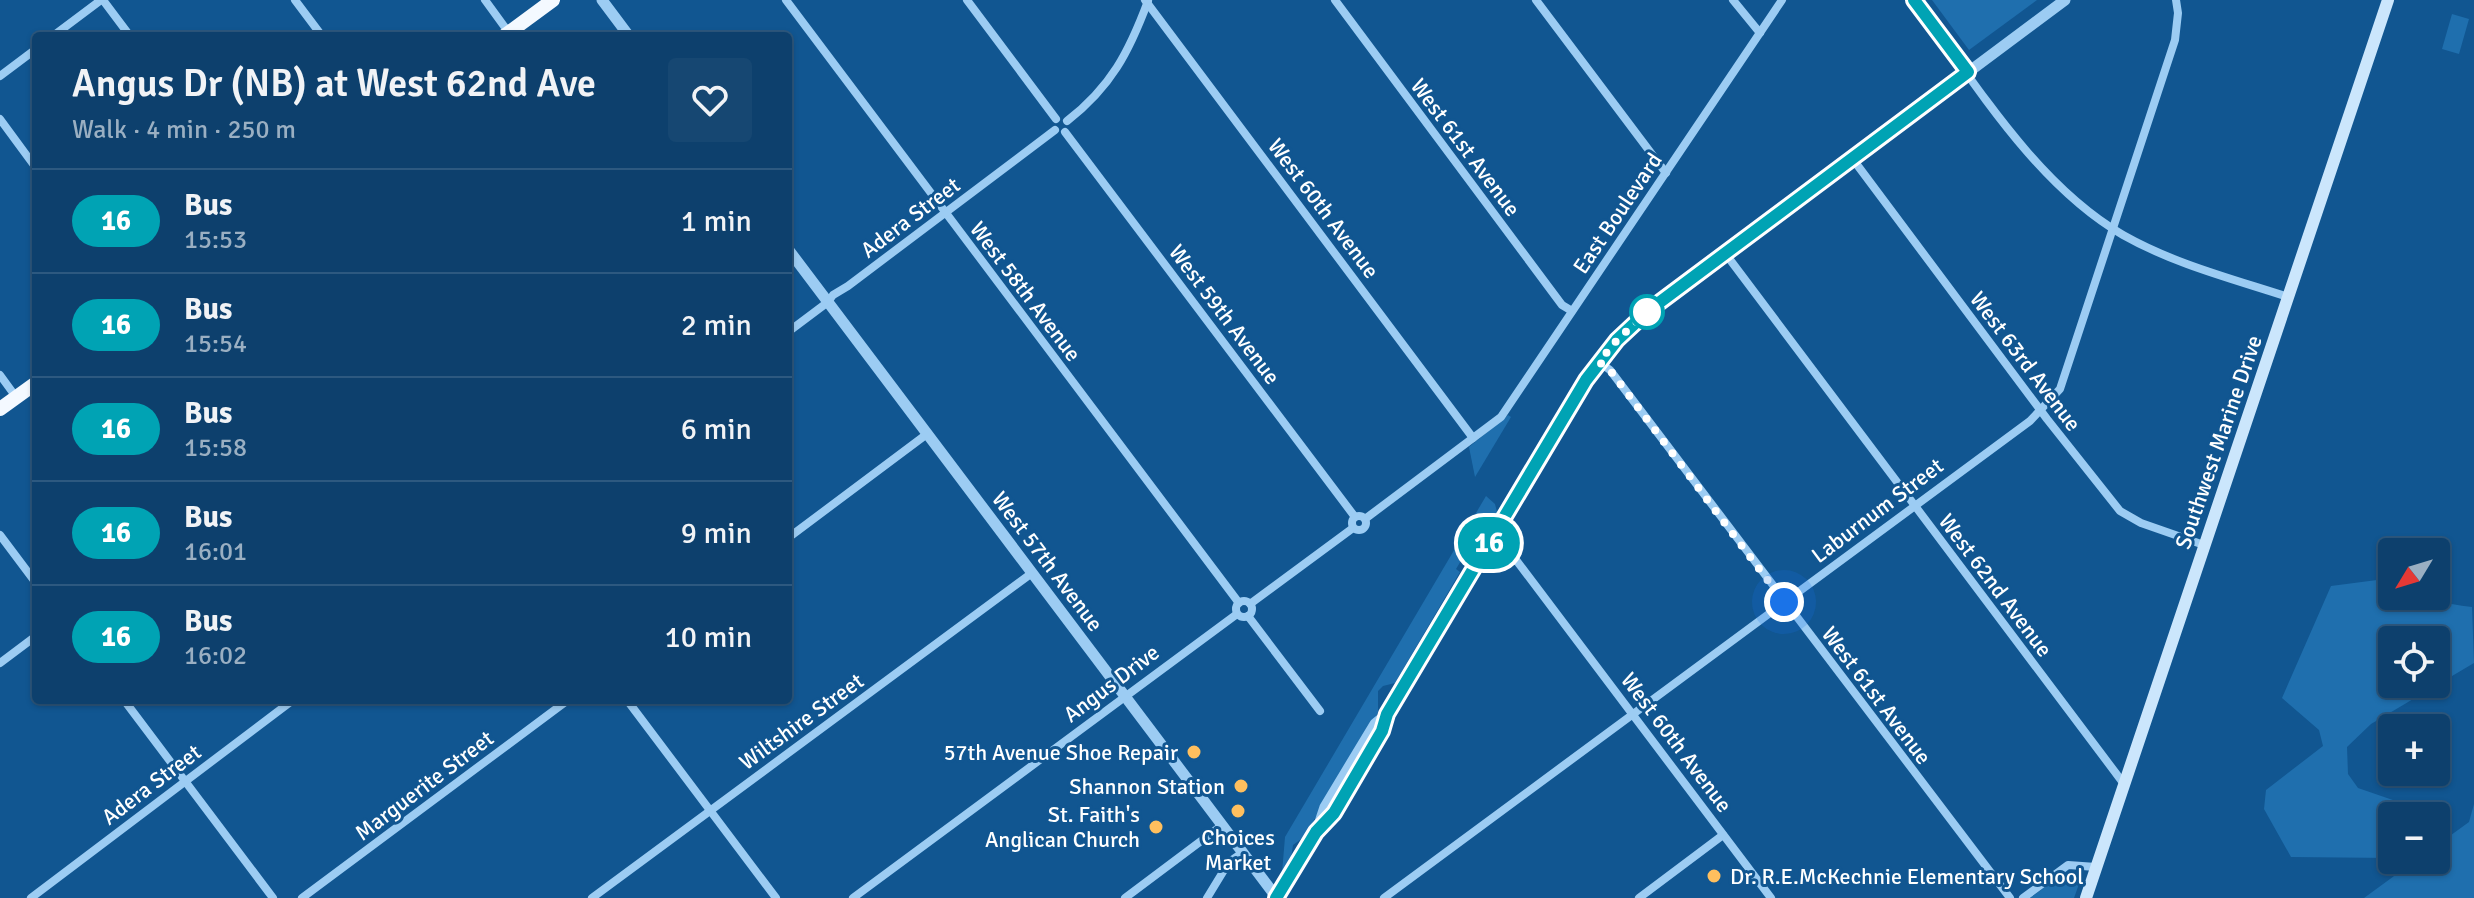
<!DOCTYPE html>
<meta charset="utf-8">
<style>
body{margin:0;font-family:Signika,sans-serif;background:#164772;color:#f1f3f6;height:100vh;display:flex;flex-direction:column;font-size:30px;white-space:nowrap}
*{box-sizing:border-box;margin:0}
p{font-size:26px;color:#9aafc2}
.icon{flex:none;width:44px;height:44px;fill:none;stroke:currentColor;stroke-width:2;stroke-linecap:round;stroke-linejoin:round}
.map{position:relative;flex:1;overflow:hidden}
.drawer{position:absolute;left:32px;top:32px;width:760px;height:672px;display:flex;flex-direction:column;background:#0d406d;border-radius:8px;box-shadow:0 2px 6px #0004,0 0 0 2px #2d5980}
.drawer>*{flex:none}
.badge{padding:0 16px;border-radius:26px;font-size:28px;line-height:52px}
.needle{width:52px;rotate:232deg}
.buttons{position:absolute;left:2378px;top:538px;display:grid;gap:16px}
.buttons a{display:grid;place-items:center;width:72px;height:72px;border-radius:8px;background:#0d406d;box-shadow:0 2px 6px #0004,0 0 0 2px #2d5980;font-size:40px}
.you{position:absolute;width:40px;height:40px;margin:-20px;border:6px solid #fff;border-radius:50%;background:#1a73e8;box-shadow:0 0 0 12px #1a73e833}
.map>.badge{position:absolute;translate:-50% -50%;box-shadow:0 0 0 4px #fff}
.round{display:grid;place-items:center;flex:none;width:84px;height:84px;border-radius:8px;background:#164772}
.headline{display:flex;align-items:center;justify-content:space-between;height:136px;padding:0 40px}
h1{font-size:38px;font-weight:600;line-height:60px}
ul{padding:0;list-style:none}
li{display:flex;align-items:center;gap:24px;height:104px;padding:0 40px;border-top:2px solid #2d5980}
li div{flex:1}
li b{display:block;font-size:30px}
li em{font-style:normal}
li .badge{min-width:88px;font-weight:700;text-align:center}
.map>svg:first-child{display:block}
</style>
<div class="map">
<svg width="2474" height="898" viewBox="0 0 2474 898">
<rect width="100%" height="100%" fill="#115691"/>
<g fill="#1f6fae" fill-rule="evenodd">
<path d="M1932,0h105l-68,50z"/>
<path d="M2452,14l17,5 -10,35 -17,-5z"/>
<path d="M1508,415l3,2 -36,60 -6,-30z"/>
<path d="M1486,496l9,8 3,12 -31,45 -5,-2 -6,10 4,3 -65,111 -12,3 -5,5v22l-74,124 -11,8 -2,13 -9,15 3,-36z"/>
<path d="M2377,580l15,6v10c27,0 53,8 80,11l2,56 -103,61 -24,23 1,27 10,14 90,31 -12,10v-13h-44v42l-101,-1 -27,-48 2,-19 57,-44 -4,-16 -37,-32 49,-112zM2392,640h44v44h-44z"/>
<path d="M2474,804v94h-110l52,-38h20v-14l33,-24z"/>
<path d="M2074,870l5,5v9l-5,14h-44l37,-27z"/>
</g>
<g fill="none" stroke-linecap="round" stroke-linejoin="round">
<g stroke="#9cccf3" stroke-width="8">
<path d="M103,0l27,36"/>
<path d="M295,0l27,36"/>
<path d="M485,0l24,33"/>
<path d="M786,0l453,603"/>
<path d="M967,0l89,119"/>
<path d="M1145,0l328,438"/>
<path d="M1335,0l227,305 10,6"/>
<path d="M1536,0l130,173"/>
<path d="M1733,0l27,33"/>
<path d="M1914,0c60,81 121,184 209,235 51,29 110,44 165,62"/>
<path d="M53,36l48,-36"/>
<path d="M0,76l36,-27"/>
<path d="M0,119l36,49"/>
<path d="M1067,121c44,-34 62,-69 81,-120"/>
<path d="M1065,132l290,385"/>
<path d="M1852,158l195,261 73,92 21,12 63,22"/>
<path d="M1725,253l399,531"/>
<path d="M788,332l40,-30 5,-7 15,-9 207,-156"/>
<path d="M1599,362l11,8 400,528"/>
<path d="M0,375l16,22"/>
<circle cx="1359" cy="523" r="7"/>
<path d="M1365,519l136,-102 281,-417"/>
<path d="M1495,532l276,366"/>
<path d="M0,535l36,48"/>
<path d="M788,538l139,-104"/>
<circle cx="1244" cy="609" r="8"/>
<path d="M1250,604l103,-76"/>
<path d="M1248,616l72,95"/>
<path d="M0,663l36,-27"/>
<path d="M124,700l149,198"/>
<path d="M627,700l149,198"/>
<path d="M31,898l262,-198"/>
<path d="M302,898l266,-198"/>
<path d="M592,898l440,-325"/>
<path d="M853,898l384,-284"/>
<path d="M1125,898l96,-72"/>
<path d="M1207,898l22,-36 13,-9"/>
<path d="M1384,898l646,-477 30,-32 115,-349 3,-27 -2,-13"/>
<path d="M1639,898l84,-63"/>
<path d="M2023,898l45,-33 28,2"/>
</g>
<g stroke="#9cccf3" stroke-width="11">
<path d="M602,0l27,36"/>
<path d="M788,249l489,649"/>
<path d="M1319,825l6,-18 50,-83 11,-9"/>
<path d="M1276,898l40,-66 18,-19 48,-82 5,-17 199,-334 31,-40 31,-29 417,-311"/>
</g>
<path stroke="#cbe6fc" stroke-width="12" d="M2086,898l302,-898"/>
<g stroke="#f4f9ff" stroke-width="14">
<path d="M504,36l49,-36"/>
<path d="M0,409l36,-26"/>
</g>
</g>
<g fill="none" stroke-linecap="round" stroke-linejoin="round">
<defs>
<path id="line" d="M1276,898l40,-66 18,-19 48,-82 5,-17 199,-334 31,-40 31,-29 320,-239 -54,-72"/>
</defs>
<use href="#line" stroke="#fff" stroke-width="18"/>
<use href="#line" stroke="#00a3b4" stroke-width="12"/>
<path stroke="#fff" stroke-width="8" stroke-dasharray="0 14.4" d="M1647,312l-30,28 -18,22 11,8 174,232"/>
</g>
<circle fill="#fff" stroke="#00a3b4" stroke-width="4" cx="1647" cy="312" r="16"/>
<g fill="#ffbf5e" stroke="#115691" stroke-width="3">
<circle cx="1194" cy="752" r="8"/>
<circle cx="1241" cy="786" r="8"/>
<circle cx="1238" cy="811" r="8"/>
<circle cx="1156" cy="827" r="8"/>
<circle cx="1714" cy="876" r="8"/>
</g>
<g text-anchor="middle" stroke-width="6" stroke-linejoin="round" paint-order="stroke">
<g font-size="22" fill="#fff" stroke="#115691">
<text transform="translate(1466 147) rotate(53)" y="8">West 61st Avenue</text>
<text transform="translate(1324 208) rotate(53)" y="8">West 60th Avenue</text>
<text transform="translate(1617 213) rotate(-56)" y="8">East Boulevard</text>
<text transform="translate(910 217) rotate(-37)" y="8">Adera Street</text>
<text transform="translate(1026 291) rotate(53)" y="8">West 58th Avenue</text>
<text transform="translate(1225 314) rotate(53)" y="8">West 59th Avenue</text>
<text transform="translate(2026 361) rotate(53)" y="8">West 63rd Avenue</text>
<text transform="translate(2218 442) rotate(-71)" y="8">Southwest Marine Drive</text>
<text transform="translate(1877 510) rotate(-37)" y="8">Laburnum Street</text>
<text transform="translate(1048 561) rotate(53)" y="8">West 57th Avenue</text>
<text transform="translate(1996 585) rotate(53)" y="8">West 62nd Avenue</text>
<text transform="translate(1111 683) rotate(-37)" y="8">Angus Drive</text>
<text transform="translate(1877 695) rotate(53)" y="8">West 61st Avenue</text>
<text transform="translate(801 721) rotate(-36)" y="8">Wiltshire Street</text>
<text transform="translate(1677 742) rotate(53)" y="8">West 60th Avenue</text>
<text transform="translate(151 784) rotate(-37)" y="8">Adera Street</text>
<text transform="translate(424 785) rotate(-37)" y="8">Marguerite Street</text>
</g>
<g font-size="22" fill="#fff" stroke="#115691" text-anchor="end">
<text x="1178" y="760">57th Avenue Shoe Repair</text>
<text x="1225" y="794">Shannon Station</text>
<text x="1140" y="822">St. Faith's<tspan x="1140" dy="25">Anglican Church</tspan></text>
<text x="1238" y="845" text-anchor="middle">Choices<tspan x="1238" dy="25">Market</tspan></text>
<text x="1730" y="884" text-anchor="start">Dr. R.E.McKechnie Elementary School</text>
</g>
</g>
</svg>
<div class="buttons">
<a><svg class="needle" viewBox="-14 -14 28 28"><path d="M0-13l5 13h-10z" fill="#e53935"/><path d="M0 13l5-13h-10z" fill="#9aafc2"/></svg></a>
<a><svg class="icon" aria-label="locate" viewBox="0 0 24 24"><circle cx="12" cy="12" r="6"/><path d="M12 2v4M12 18v4M2 12h4M18 12h4"/></svg></a>
<a>+</a>
<a>−</a>
</div>
<div class="you" style="left:1784px;top:602px"></div>
<b class="badge" style="left:1489px;top:543px;background:#00a3b4;color:#fff">16</b>
<section class="drawer">
<div class="headline"><div><h1>Angus Dr (NB) at West 62nd Ave</h1><p>Walk · 4 min · 250 m</p></div><a class="round"><svg class="icon" aria-label="heart" viewBox="0 0 24 24"><path d="M12 20l-8-8c-3-5 5-10 8-4 3-6 11-1 8 4z"/></svg></a></div>
<ul>
<li><span class="badge" style="background:#00a3b4;color:#fff">16</span><div><b>Bus</b><p>15:53</p></div><em>1 min</em></li>
<li><span class="badge" style="background:#00a3b4;color:#fff">16</span><div><b>Bus</b><p>15:54</p></div><em>2 min</em></li>
<li><span class="badge" style="background:#00a3b4;color:#fff">16</span><div><b>Bus</b><p>15:58</p></div><em>6 min</em></li>
<li><span class="badge" style="background:#00a3b4;color:#fff">16</span><div><b>Bus</b><p>16:01</p></div><em>9 min</em></li>
<li><span class="badge" style="background:#00a3b4;color:#fff">16</span><div><b>Bus</b><p>16:02</p></div><em>10 min</em></li>
</ul>
</section>
</div>
